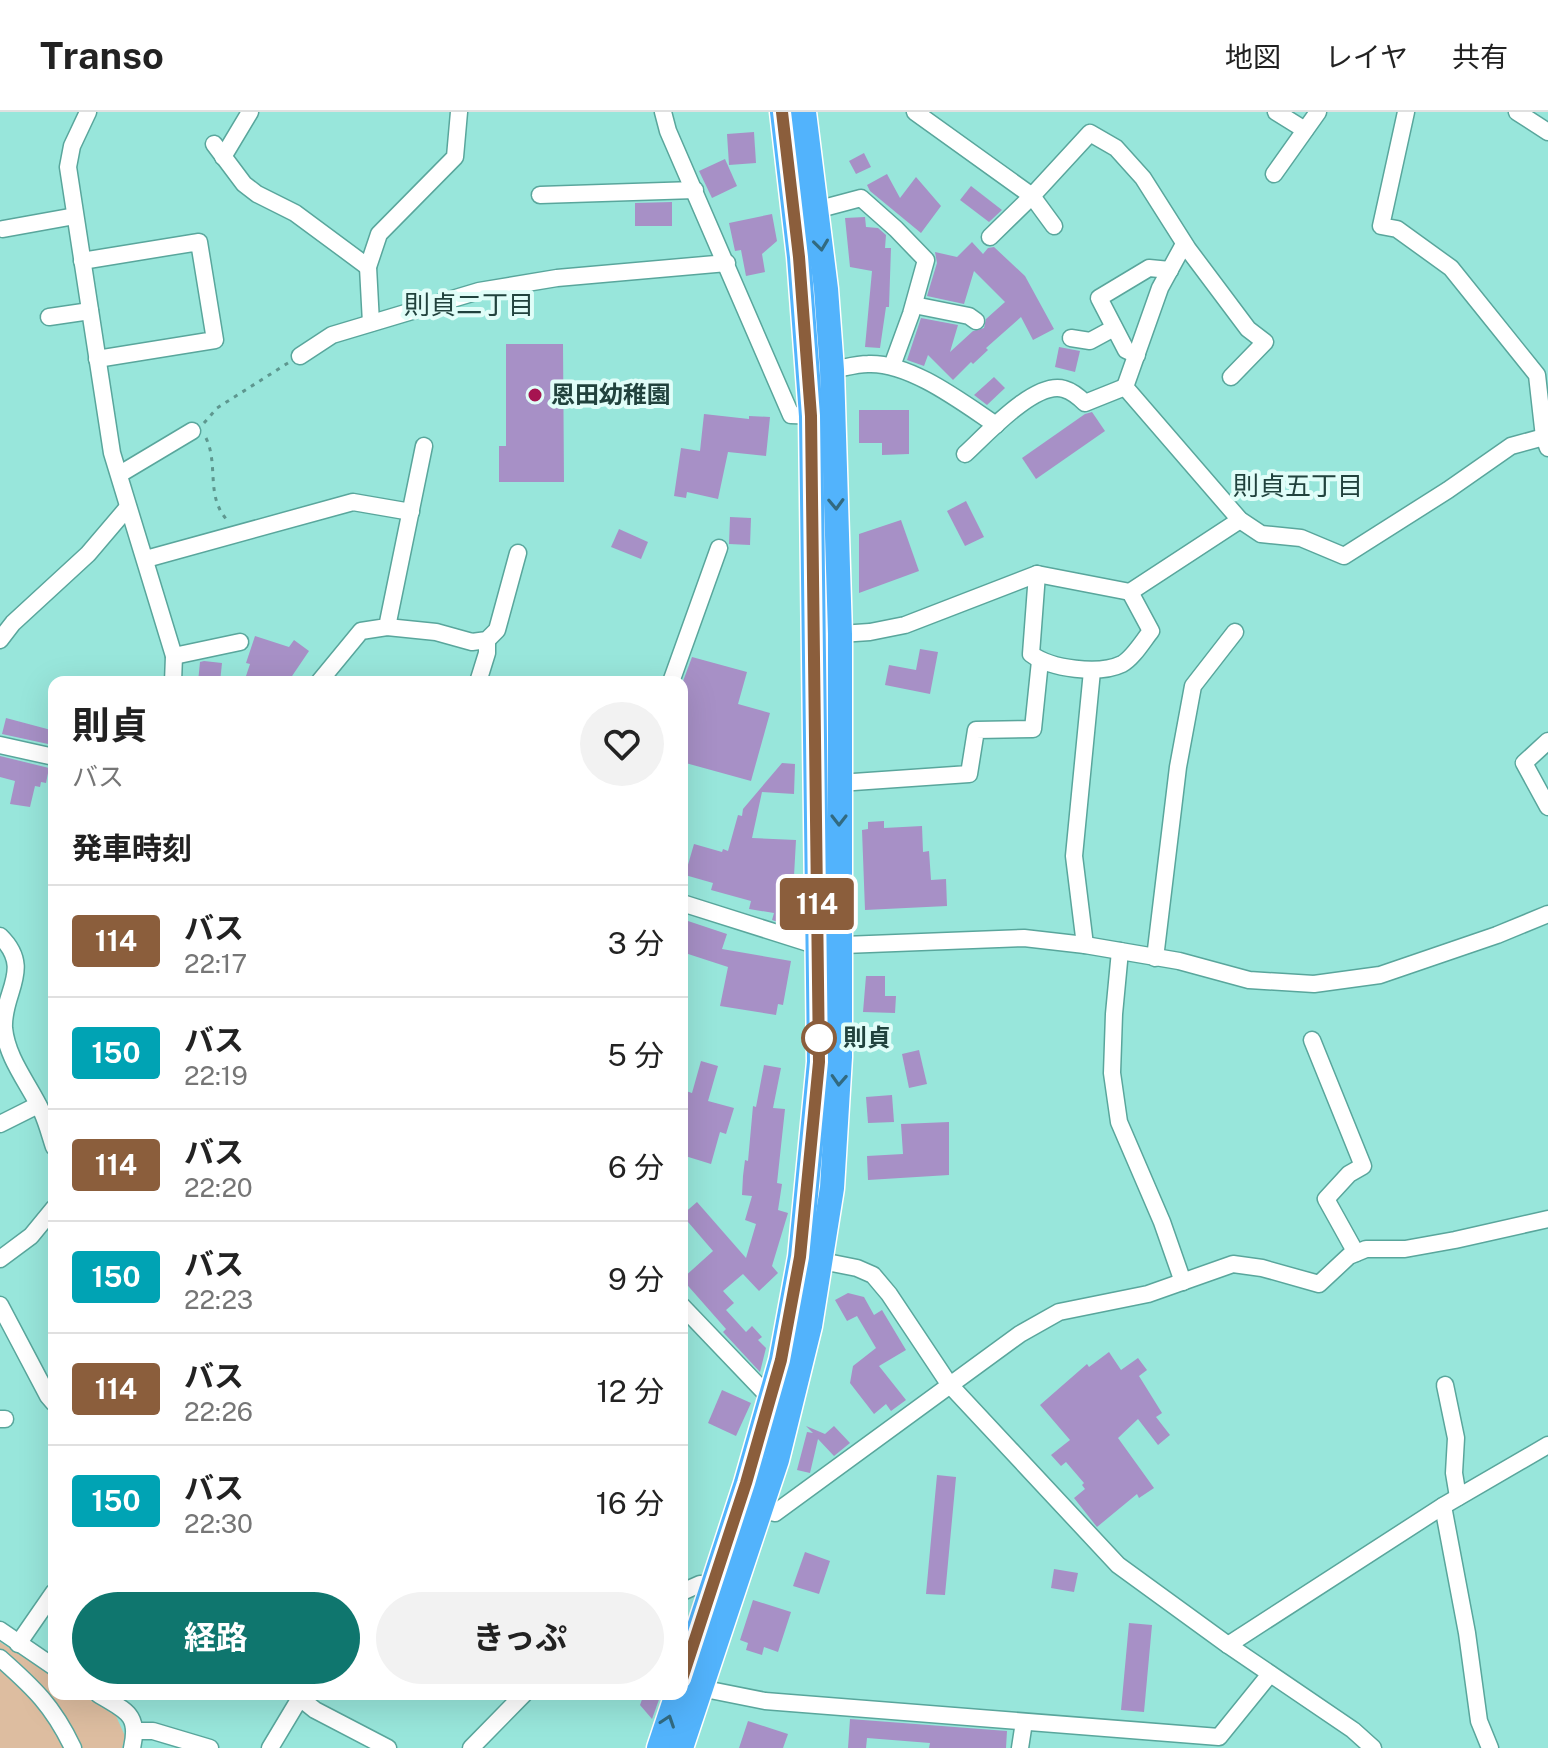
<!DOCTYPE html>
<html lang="ja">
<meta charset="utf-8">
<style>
body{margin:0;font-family:"Public Sans","Noto Sans JP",sans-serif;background:#f2f2f2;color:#222;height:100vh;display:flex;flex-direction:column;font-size:30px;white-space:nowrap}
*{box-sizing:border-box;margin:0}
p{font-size:26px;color:#767676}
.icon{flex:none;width:44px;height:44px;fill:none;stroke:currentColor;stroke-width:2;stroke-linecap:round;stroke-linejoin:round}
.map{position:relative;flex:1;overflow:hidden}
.side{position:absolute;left:48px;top:564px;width:640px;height:1024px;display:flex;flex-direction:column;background:#fff;border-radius:16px;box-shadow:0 8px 32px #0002}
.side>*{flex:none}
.badge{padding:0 16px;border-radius:6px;font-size:28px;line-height:52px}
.map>.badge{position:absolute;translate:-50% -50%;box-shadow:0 0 0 4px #fff}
h2{padding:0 24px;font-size:30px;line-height:72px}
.round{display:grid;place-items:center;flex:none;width:84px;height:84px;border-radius:42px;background:#f2f2f2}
.overview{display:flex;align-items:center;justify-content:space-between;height:136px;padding:0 24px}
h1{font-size:38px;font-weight:700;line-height:60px}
.action{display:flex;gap:16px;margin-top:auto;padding:16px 24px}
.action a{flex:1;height:92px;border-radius:48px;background:#0f766e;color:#fff;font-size:32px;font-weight:700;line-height:92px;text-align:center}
.action a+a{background:#f2f2f2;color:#222}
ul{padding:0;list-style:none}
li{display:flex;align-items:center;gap:24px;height:112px;padding:0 24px;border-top:2px solid #e0e0e0}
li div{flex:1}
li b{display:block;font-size:30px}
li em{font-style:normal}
li .badge{min-width:88px;font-weight:700;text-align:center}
header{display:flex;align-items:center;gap:48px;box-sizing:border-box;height:112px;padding:0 40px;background:#fff;border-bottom:2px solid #e0e0e0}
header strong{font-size:38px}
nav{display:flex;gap:44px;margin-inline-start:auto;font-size:28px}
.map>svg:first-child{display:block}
</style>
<header>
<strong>Transo</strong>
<nav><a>地図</a><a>レイヤ</a><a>共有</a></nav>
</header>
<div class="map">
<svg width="1548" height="1636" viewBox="0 0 1548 1636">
<rect width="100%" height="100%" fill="#98e6db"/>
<path fill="#ddbda0" d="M0,1530l54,35v17h27l35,22 9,20 -3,12h-122z"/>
<g fill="#a790c6">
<path d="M754,20l2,31 -27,2 -2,-31z"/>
<path d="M864,41l7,14 -15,7 -7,-13z"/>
<path d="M725,47l12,27 -25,12 -13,-27z"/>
<path d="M887,62l13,24 16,-21 25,29 -20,27 -51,-42 -3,-6z"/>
<path d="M971,74l31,24 -13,12 -29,-22z"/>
<path d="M672,90v24h-37v-23z"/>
<path d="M772,102l5,27 -15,13 3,18 -19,4 -5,-26 -6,1 -6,-28z"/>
<path d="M865,105l1,10 12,1 8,7 -1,13h6l-2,59h-3l-6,41 -15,-1 7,-76 -22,-4 -5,-49z"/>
<path d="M972,130l11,12 5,-6 6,-1 31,29 29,53 -21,11 -12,-23 -35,31 2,2 -15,14 -2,-2 -18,18 -25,-25 -4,11 -17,-6 14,-42 37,7 -8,27 23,-21 11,-3 2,-9 19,-17 -31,-31 -10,33 -37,-8 10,-33 -2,-11 22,5z"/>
<path d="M506,232h57l1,138h-65v-36h7z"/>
<path d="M1059,235l21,4 -5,21 -20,-5z"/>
<path d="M994,265l11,11 -18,17 -13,-10z"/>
<path d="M859,298h50v44l-27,1v-12h-23z"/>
<path d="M1092,300l13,19 -69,48 -14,-21 63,-44z"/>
<path d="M704,302l45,5v-3l21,1 -4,39 -38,-4 -10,47 -31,-7 -1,6 -12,-2 7,-48 19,3z"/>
<path d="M966,389l18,36 -19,9 -18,-35z"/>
<path d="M730,405l21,1 -1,27 -21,-1z"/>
<path d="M901,408l18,51 -60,22v-59z"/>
<path d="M619,417l29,13 -7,17 -30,-12z"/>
<path d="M255,524l34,11 5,-7 15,11 -21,31h-44l6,-18 -4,-1z"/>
<path d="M920,537l18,3 -8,42 -45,-9 4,-20 27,5z"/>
<path d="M692,545l55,15 -9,32 32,9 -19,68 -69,-19v-78z"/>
<path d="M204,549l18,2 -2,19h-22l2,-20z"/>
<path d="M6,606l45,12 -3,14 -46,-10z"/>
<path d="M0,644l49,12 -3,15 -5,-1 -1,5 -5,-1 -5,21 -20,-3 5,-23 -15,-4z"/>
<path d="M782,651l13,1 -1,30 -32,-2 -10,46 44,2 -2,36 4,1 -8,49 -18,-6 2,-7 -25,-4 2,-8 -40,-11 2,-7 -28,-8 9,-31 28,8 1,-3 5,2 10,-36 4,1 1,-7z"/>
<path d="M884,709v7l38,-2 1,26 6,-1 2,29 15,-1 1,27 -82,4 -3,-80 6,-1v-7z"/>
<path d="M688,809l39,13 -5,15 69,12 -8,44 -5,-1 -2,11 -56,-9 8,-39 -46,-15v-13z"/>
<path d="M866,864h19v20h11l-1,17 -32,-1z"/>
<path d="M919,938l8,34 -18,4 -7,-34z"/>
<path d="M701,949l17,5 -10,35 26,7 -8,26 -6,-2 -9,32 -29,-9v-49l4,-15 6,2z"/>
<path d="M764,953l17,3 -8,40 12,1 -8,74 5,1 -4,26 10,3 -16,53 6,7 -19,18 -16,-17 -20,17 11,12 -8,7 20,22 6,-6 10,11 -4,3 8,8 -6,24 -37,-40 3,-3 -44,-50 31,-28 -31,-36 15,-13 49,56 10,-34 -11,-4 7,-24 -10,-1 1,-19 2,-16 3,1 5,-55 3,1z"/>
<path d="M892,983l2,27 -26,1 -2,-26z"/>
<path d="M949,1010v53l-81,5 -1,-24 36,-2 -2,-30z"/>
<path d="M848,1181l16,4 10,18 8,-5 24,40 -27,16 27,34 -15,11 -5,-7 -12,10 -24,-31 3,-17 23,-18 -19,-32 -10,5 -12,-21z"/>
<path d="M1109,1240l12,18 17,-12 9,12 -8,6 23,37 -6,4 14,18 -12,10 -20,-26 -20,19 36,50 -15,10 -2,-4 -40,33 -23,-29 11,-9 -3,-4 2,-2 -18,-21 -5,4 -10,-11 19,-15 -30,-35 47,-41 2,3z"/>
<path d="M722,1278l29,13 -15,33 -28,-13z"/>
<path d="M806,1314l19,8 9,-8 16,17 -16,13 -16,-17 -8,34 -13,-3 10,-38 6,1z"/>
<path d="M937,1363l19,2 -11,118 -19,-1z"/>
<path d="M805,1440l25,9 -11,33 -26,-8z"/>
<path d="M1054,1457l24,4 -4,19 -23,-4z"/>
<path d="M753,1488l38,12 -13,40 -14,-5 -2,8 -16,-5 2,-7 -8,-3z"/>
<path d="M1129,1511l23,2 -8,87 -23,-2z"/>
<path d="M644,1582h17l-9,25 -12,-14z"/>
<path d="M850,1607l157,12 -1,17h-77l1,-5 -63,-5 -1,10h-18z"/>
<path d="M748,1609l40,13 -5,14h-44z"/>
</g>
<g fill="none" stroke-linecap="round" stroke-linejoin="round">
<defs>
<g id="minor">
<path d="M88,0l-16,34 -4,21 44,286 62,203 -1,26"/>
<path d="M663,0l5,19 123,284 29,1"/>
<path d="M915,0l117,84 58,-63 26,15 27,30 45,71 60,80 17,13 -34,35"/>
<path d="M1276,0l29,18"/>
<path d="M1406,0l-25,114 16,3 54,39 86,107 7,62 4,11"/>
<path d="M1517,0l31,20"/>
<path d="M214,32l30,40 13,10 38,19 73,54"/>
<path d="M223,45l27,-45"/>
<path d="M1274,62l44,-62"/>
<path d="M540,83l155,-5"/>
<path d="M816,98l45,-12 35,31 30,31 -15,54 -19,52"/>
<path d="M3,117l72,-13"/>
<path d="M990,125l42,-41 22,30"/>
<path d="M1184,132l-24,44 -35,99 115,133 21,14 40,4 43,18 104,-66 63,-44 33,-9"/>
<path d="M82,149l117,-19 16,98 -118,19"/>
<path d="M914,193l55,11 7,5"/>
<path d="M49,205l41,-6"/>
<path d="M371,211l-3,-56 11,-33 76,-77 4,-45"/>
<path d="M1071,226l19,3 24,-13"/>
<path d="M1137,243l-11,-5 -27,-52 50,-30 21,2"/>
<path d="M300,244l32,-21 147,-44 78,-13 170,-15"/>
<path d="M832,258c12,-2 24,-6 36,-6 42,-2 95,39 128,61"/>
<path d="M965,342c20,-18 70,-74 99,-65 7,2 16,9 21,14l40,-16"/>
<path d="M120,362l72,-43"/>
<path d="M146,447l207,-57 58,10"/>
<path d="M1037,462l-6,80c20,15 68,21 91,10 11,-6 21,-23 29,-33l-21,-39"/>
<path d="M387,515l49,5 36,10 15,-2 10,-10 21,-77"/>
<path d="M840,522l30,-2 35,-7 132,-51 93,18 110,-72"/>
<path d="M0,528l13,-17 75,-69 40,-47"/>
<path d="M174,544l66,-14"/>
<path d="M319,570l42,-51 26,-4 37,-181"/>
<path d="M478,570l9,-29v-13"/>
<path d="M671,570l48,-134"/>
<path d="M1548,629l-24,22 24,44"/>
<path d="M0,633l54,12"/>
<path d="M839,671l130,-9 7,-44 57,-1 7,-68"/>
<path d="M682,791l136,43 206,-8 61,7 94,16 70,19 65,4 66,-9 117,-40 51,-21"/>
<path d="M0,824c34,33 2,56 4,92 3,31 25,56 38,84 5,11 8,23 12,35"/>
<path d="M1085,833l-11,-89 18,-185"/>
<path d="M1120,839l-6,63 -2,59 7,49 43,100 21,60"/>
<path d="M1155,846l23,-191 15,-81 42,-54"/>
<path d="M1312,928l51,126 -14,8 -23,25 30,54"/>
<path d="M0,1012l38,-19"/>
<path d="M0,1147l31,-23 23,-28"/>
<path d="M812,1147l45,9 16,7 16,19 60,90 169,181 110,80 125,85 20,18"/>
<path d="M0,1193l48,91 6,7"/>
<path d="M682,1194l89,93"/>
<path d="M1445,1273l11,53 -2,35 4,24"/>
<path d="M0,1307h5"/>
<path d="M1443,1394l24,127 12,88 11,27"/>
<path d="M762,1398l13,3 245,-179 39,-22 89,-18 85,-30 29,4 57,16 30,-28 17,-7h39l50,-9 93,-21"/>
<path d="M682,1480l18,-8 22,3"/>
<path d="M0,1518l54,37"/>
<path d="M18,1532l36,-52"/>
<path d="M1228,1533l215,-139 105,-61"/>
<path d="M0,1546c34,30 53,48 73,90"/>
<path d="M700,1576l65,13 454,36 51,-63"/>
<path d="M98,1582c27,17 42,19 34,54"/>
<path d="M295,1582l20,16 73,38"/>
<path d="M136,1619h17l57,17"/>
<path d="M270,1636l30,-50"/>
<path d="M471,1636l53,-54"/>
<path d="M1020,1636l4,-26"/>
</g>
<g id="highway">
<path d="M682,1567l64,-196 35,-123 19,-103 19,-195 -8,-646 -12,-159 -17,-145"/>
<path d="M659,1636l18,-54"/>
<path d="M681,1636l96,-288 33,-134 22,-138 8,-131v-423l-8,-264 -6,-81 -22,-177"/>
</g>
</defs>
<use href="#minor" stroke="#59a69c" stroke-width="19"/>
<use href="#highway" stroke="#fff" stroke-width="27"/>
<g stroke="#5e978f" stroke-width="3" stroke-dasharray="4 6" stroke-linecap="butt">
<path d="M204,311l13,-15 71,-45"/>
<path d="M206,326c13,27 -1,59 22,83"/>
</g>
<use href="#minor" stroke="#fff" stroke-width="16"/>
<use href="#highway" stroke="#52b3fc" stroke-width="24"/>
</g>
<defs><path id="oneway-chevron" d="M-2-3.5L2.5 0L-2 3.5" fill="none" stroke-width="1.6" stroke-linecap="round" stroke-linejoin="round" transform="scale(2)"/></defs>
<g stroke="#326a80">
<use href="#oneway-chevron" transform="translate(821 133) rotate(83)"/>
<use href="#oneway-chevron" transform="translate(836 392) rotate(88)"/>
<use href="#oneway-chevron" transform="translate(839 708) rotate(90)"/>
<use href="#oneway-chevron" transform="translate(839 968) rotate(93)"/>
<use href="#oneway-chevron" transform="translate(668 1609) rotate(-71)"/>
</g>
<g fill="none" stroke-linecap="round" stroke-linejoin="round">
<defs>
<path id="line" d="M682,1567l64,-196 35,-123 19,-103 19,-195 -8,-646 -12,-159 -17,-145"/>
</defs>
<use href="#line" stroke="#fff" stroke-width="18"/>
<use href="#line" stroke="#8b5e3c" stroke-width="12"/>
</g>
<circle fill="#a61350" stroke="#e0fdf8" stroke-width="3" cx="535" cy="283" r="8"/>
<circle fill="#fff" stroke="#8b5e3c" stroke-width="4" cx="819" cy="926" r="16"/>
<g text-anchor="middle" stroke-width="8" stroke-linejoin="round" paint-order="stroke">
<g font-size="24" font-weight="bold" fill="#21423d" stroke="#e0fdf8" text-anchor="start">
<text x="551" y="291">恩田幼稚園</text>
</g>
<g font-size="24" font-weight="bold" fill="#21423d" stroke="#e0fdf8" text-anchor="start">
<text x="843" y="934">則貞</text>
</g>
<g font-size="26" fill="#21423d" stroke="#e0fdf8">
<text x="469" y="202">則貞二丁目</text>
<text x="1298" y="383">則貞五丁目</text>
</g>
</g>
</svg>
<b class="badge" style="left:817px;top:792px;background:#8b5e3c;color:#fff">114</b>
<section class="side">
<div class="overview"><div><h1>則貞</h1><p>バス</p></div><a class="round"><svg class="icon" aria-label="heart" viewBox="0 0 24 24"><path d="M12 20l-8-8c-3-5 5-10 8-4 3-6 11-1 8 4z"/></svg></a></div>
<h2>発車時刻</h2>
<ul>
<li><span class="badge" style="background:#8b5e3c;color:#fff">114</span><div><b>バス</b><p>22:17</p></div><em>3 分</em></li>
<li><span class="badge" style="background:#00a3b4;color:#fff">150</span><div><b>バス</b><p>22:19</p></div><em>5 分</em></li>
<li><span class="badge" style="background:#8b5e3c;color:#fff">114</span><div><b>バス</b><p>22:20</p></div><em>6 分</em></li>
<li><span class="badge" style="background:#00a3b4;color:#fff">150</span><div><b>バス</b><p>22:23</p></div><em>9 分</em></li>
<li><span class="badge" style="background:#8b5e3c;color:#fff">114</span><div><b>バス</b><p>22:26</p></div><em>12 分</em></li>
<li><span class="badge" style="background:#00a3b4;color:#fff">150</span><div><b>バス</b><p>22:30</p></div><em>16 分</em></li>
</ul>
<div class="action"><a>経路</a><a>きっぷ</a></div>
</section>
</div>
